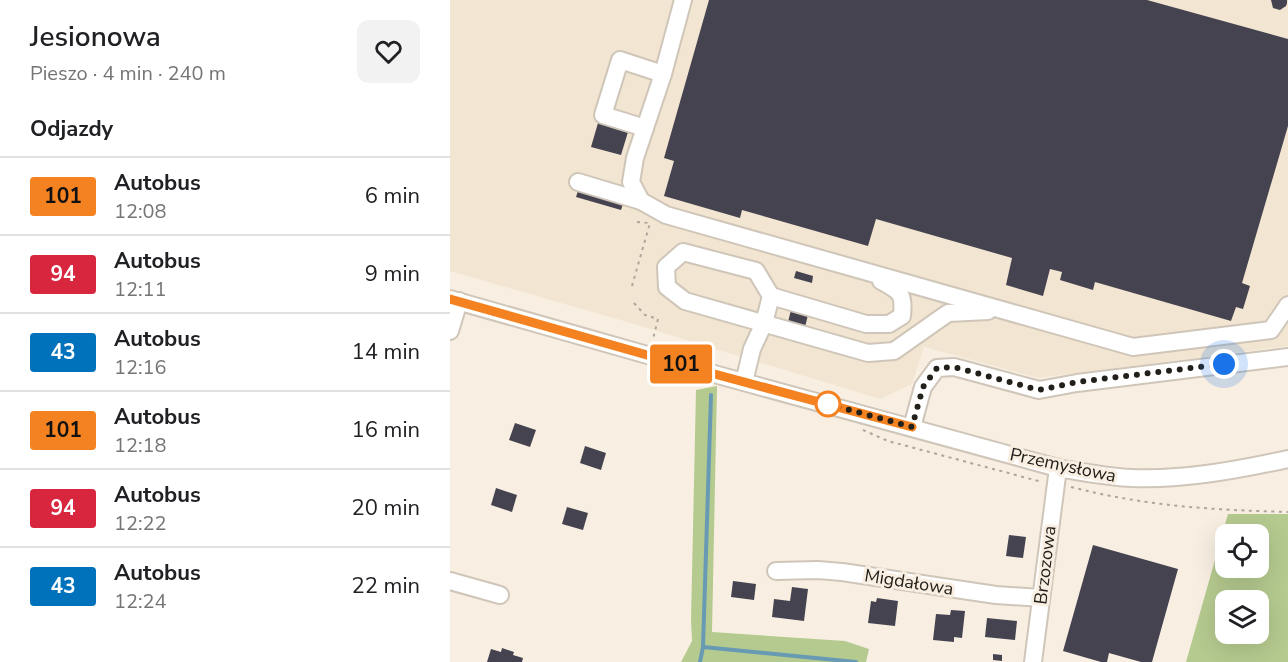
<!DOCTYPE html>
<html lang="pl">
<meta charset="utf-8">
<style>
body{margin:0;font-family:"Nunito Sans",sans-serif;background:#f2f2f2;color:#202124;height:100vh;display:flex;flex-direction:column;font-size:22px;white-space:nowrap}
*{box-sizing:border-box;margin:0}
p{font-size:20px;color:#757577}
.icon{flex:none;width:33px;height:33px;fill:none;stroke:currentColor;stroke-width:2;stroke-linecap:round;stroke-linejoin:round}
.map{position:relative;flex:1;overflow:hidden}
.panel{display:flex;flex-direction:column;background:#fff;width:450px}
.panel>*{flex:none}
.badge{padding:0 12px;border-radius:4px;font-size:21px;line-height:39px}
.buttons{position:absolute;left:765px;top:524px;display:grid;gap:12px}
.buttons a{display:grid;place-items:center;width:54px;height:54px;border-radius:12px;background:#fff;box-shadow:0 6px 24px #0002;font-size:30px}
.you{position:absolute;width:30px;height:30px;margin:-15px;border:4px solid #fff;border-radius:50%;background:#1a73e8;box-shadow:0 0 0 9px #1a73e833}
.map>.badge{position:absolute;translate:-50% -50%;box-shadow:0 0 0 3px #fff}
h2{padding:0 30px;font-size:22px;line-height:54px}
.round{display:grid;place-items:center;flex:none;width:63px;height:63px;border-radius:12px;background:#f2f2f2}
.summary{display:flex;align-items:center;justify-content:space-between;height:102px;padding:0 30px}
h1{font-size:28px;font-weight:600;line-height:45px}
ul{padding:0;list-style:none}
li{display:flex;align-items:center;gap:18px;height:78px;padding:0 30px;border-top:2px solid #e0e0e0}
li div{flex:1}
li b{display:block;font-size:22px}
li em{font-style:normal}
li .badge{min-width:66px;font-weight:700;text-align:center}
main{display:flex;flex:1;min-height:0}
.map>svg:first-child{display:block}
</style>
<main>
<section class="panel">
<div class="summary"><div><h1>Jesionowa</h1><p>Pieszo · 4 min · 240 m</p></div><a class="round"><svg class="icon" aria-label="heart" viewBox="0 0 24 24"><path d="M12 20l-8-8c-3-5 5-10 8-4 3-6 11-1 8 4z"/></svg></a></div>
<h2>Odjazdy</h2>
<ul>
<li><span class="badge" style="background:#f58220;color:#111">101</span><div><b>Autobus</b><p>12:08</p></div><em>6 min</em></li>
<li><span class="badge" style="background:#d7263d;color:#fff">94</span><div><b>Autobus</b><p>12:11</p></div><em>9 min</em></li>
<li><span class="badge" style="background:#0072bc;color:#fff">43</span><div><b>Autobus</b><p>12:16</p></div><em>14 min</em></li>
<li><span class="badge" style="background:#f58220;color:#111">101</span><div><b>Autobus</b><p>12:18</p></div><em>16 min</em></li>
<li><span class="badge" style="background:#d7263d;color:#fff">94</span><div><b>Autobus</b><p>12:22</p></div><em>20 min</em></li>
<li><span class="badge" style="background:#0072bc;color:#fff">43</span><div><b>Autobus</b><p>12:24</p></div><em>22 min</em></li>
</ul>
</section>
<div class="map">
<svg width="838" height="662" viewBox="0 0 838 662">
<rect width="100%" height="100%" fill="#f8efe2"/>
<path fill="#f2e5d1" d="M0,0h838v346l-250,32 -114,-31 -12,37 -32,15 -256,-78 -174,-50z"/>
<g fill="#b5ca8f" fill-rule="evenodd">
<path d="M267,386l-5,246 133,9 24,8 -3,13h-185l11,-21 -1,-21 5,-230z"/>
<path d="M778,514h60v148h-102zM776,534h32v33h-32zM776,600h32v33h-32z"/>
</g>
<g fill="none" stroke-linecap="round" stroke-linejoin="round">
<g stroke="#689ab4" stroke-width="4">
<path d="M253,647l153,15"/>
<path d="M250,662l3,-15 8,-252"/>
</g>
</g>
<g fill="#464350">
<path d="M259,0h438l141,39v87l-46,157 8,3 -7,23 -7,-2 -5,14 -136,-39 -2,8 -33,-10 2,-8 -12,-3 -7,27 -37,-11 6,-27 -136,-39 -8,27 -126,-36 -2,8 -76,-22 10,-35 -10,-3z"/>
<path d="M821,0h16v3l-1,3 -6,4 -7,-2z"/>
<path d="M148,123l30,9 -7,23 -30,-8z"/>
<path d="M128,191l45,13 -2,6 -45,-13z"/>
<path d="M346,271l17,5 -1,7 -18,-5z"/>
<path d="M341,310l17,5 -3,12 -17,-5z"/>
<path d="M65,423l21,7 -6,17 -21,-7z"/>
<path d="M135,446l21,7 -5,17 -21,-7z"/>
<path d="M46,488l21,7 -5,17 -21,-7z"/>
<path d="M117,507l21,6 -5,17 -21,-6z"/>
<path d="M559,535l17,2 -3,21 -17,-2z"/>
<path d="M643,545l85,24 -26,93h-11l-32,-9 -2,9h-6l-38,-11z"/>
<path d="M283,581l23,3 -2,16 -23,-3z"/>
<path d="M342,587l16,2 -4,32 -32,-4 2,-18 16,2z"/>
<path d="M427,598l21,3 -3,25 -27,-3 3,-22 5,1z"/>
<path d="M501,610l14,1 -3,27 -8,-1v5l-21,-2 3,-26 14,1z"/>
<path d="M537,618l30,3 -2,19 -30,-3z"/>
<path d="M52,648l12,4 -1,3 10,3 -1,4h-35l4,-13 10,3z"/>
<path d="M543,654l9,1v6l-9,-1z"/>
</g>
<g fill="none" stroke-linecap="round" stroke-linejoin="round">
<defs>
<g id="minor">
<path d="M195,128l-42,-13 17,-55 43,14"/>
<path d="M128,182l63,19 25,14 467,132 138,-17 17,-25"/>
<path d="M191,201l-10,-19 4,-24 28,-84 20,-74"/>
<path d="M431,281c20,11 23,12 21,35l-13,8h-23l-95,-28 -15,-25 -73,-19 -17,15 1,20 18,14 183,52 26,-2 54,-38 40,-2"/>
<path d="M0,299l257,73 351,96c24,4 49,9 74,10 52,2 105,-8 156,-19"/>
<path d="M0,331l9,-30"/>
<path d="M294,382l8,-33 12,-26 7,-27"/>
<path d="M462,427l11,-40 14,-19 17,-1 85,23 38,-7 211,-26"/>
<path d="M326,571l42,-1 24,2 154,23 45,3"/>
<path d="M0,581l50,14"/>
<path d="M583,662l25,-194"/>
</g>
</defs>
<use href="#minor" stroke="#cfc6b9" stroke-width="20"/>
<g stroke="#ada69c" stroke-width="2" stroke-dasharray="3 4.5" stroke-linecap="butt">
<path d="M187,222l12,1"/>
<path d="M182,286l18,-63"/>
<path d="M184,303l11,12 13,4 -5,20"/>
<path d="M413,430l25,11 154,41"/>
<path d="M621,487c74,19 141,23 217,25"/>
</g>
<use href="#minor" stroke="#fff" stroke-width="16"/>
</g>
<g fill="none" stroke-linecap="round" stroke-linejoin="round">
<defs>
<path id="line" d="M0,299l257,73 205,55"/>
</defs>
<use href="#line" stroke="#fff" stroke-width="14"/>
<use href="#line" stroke="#f58220" stroke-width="9"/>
<path stroke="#23201b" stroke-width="6" stroke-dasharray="0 10.8" d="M378,404l84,23 11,-40 14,-19 17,-1 85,23 38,-8 147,-18"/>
</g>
<circle fill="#fff" stroke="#f58220" stroke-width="3" cx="378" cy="404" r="12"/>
<g text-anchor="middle" stroke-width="6" stroke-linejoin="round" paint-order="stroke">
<g font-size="18" fill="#23201b" stroke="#f8efe2">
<text transform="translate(613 465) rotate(12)" y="6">Przemysłowa</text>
<text transform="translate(595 565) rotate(-83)" y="6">Brzozowa</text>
<text transform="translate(459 582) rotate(9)" y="6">Migdałowa</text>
</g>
</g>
</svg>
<div class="buttons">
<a><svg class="icon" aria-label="locate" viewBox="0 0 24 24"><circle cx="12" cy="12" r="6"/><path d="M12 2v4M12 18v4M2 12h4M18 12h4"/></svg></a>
<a><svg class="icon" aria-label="layers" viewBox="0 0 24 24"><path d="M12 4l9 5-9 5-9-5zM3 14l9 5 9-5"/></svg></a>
</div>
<div class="you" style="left:774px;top:364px"></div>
<b class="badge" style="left:231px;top:364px;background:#f58220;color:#111">101</b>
</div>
</main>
